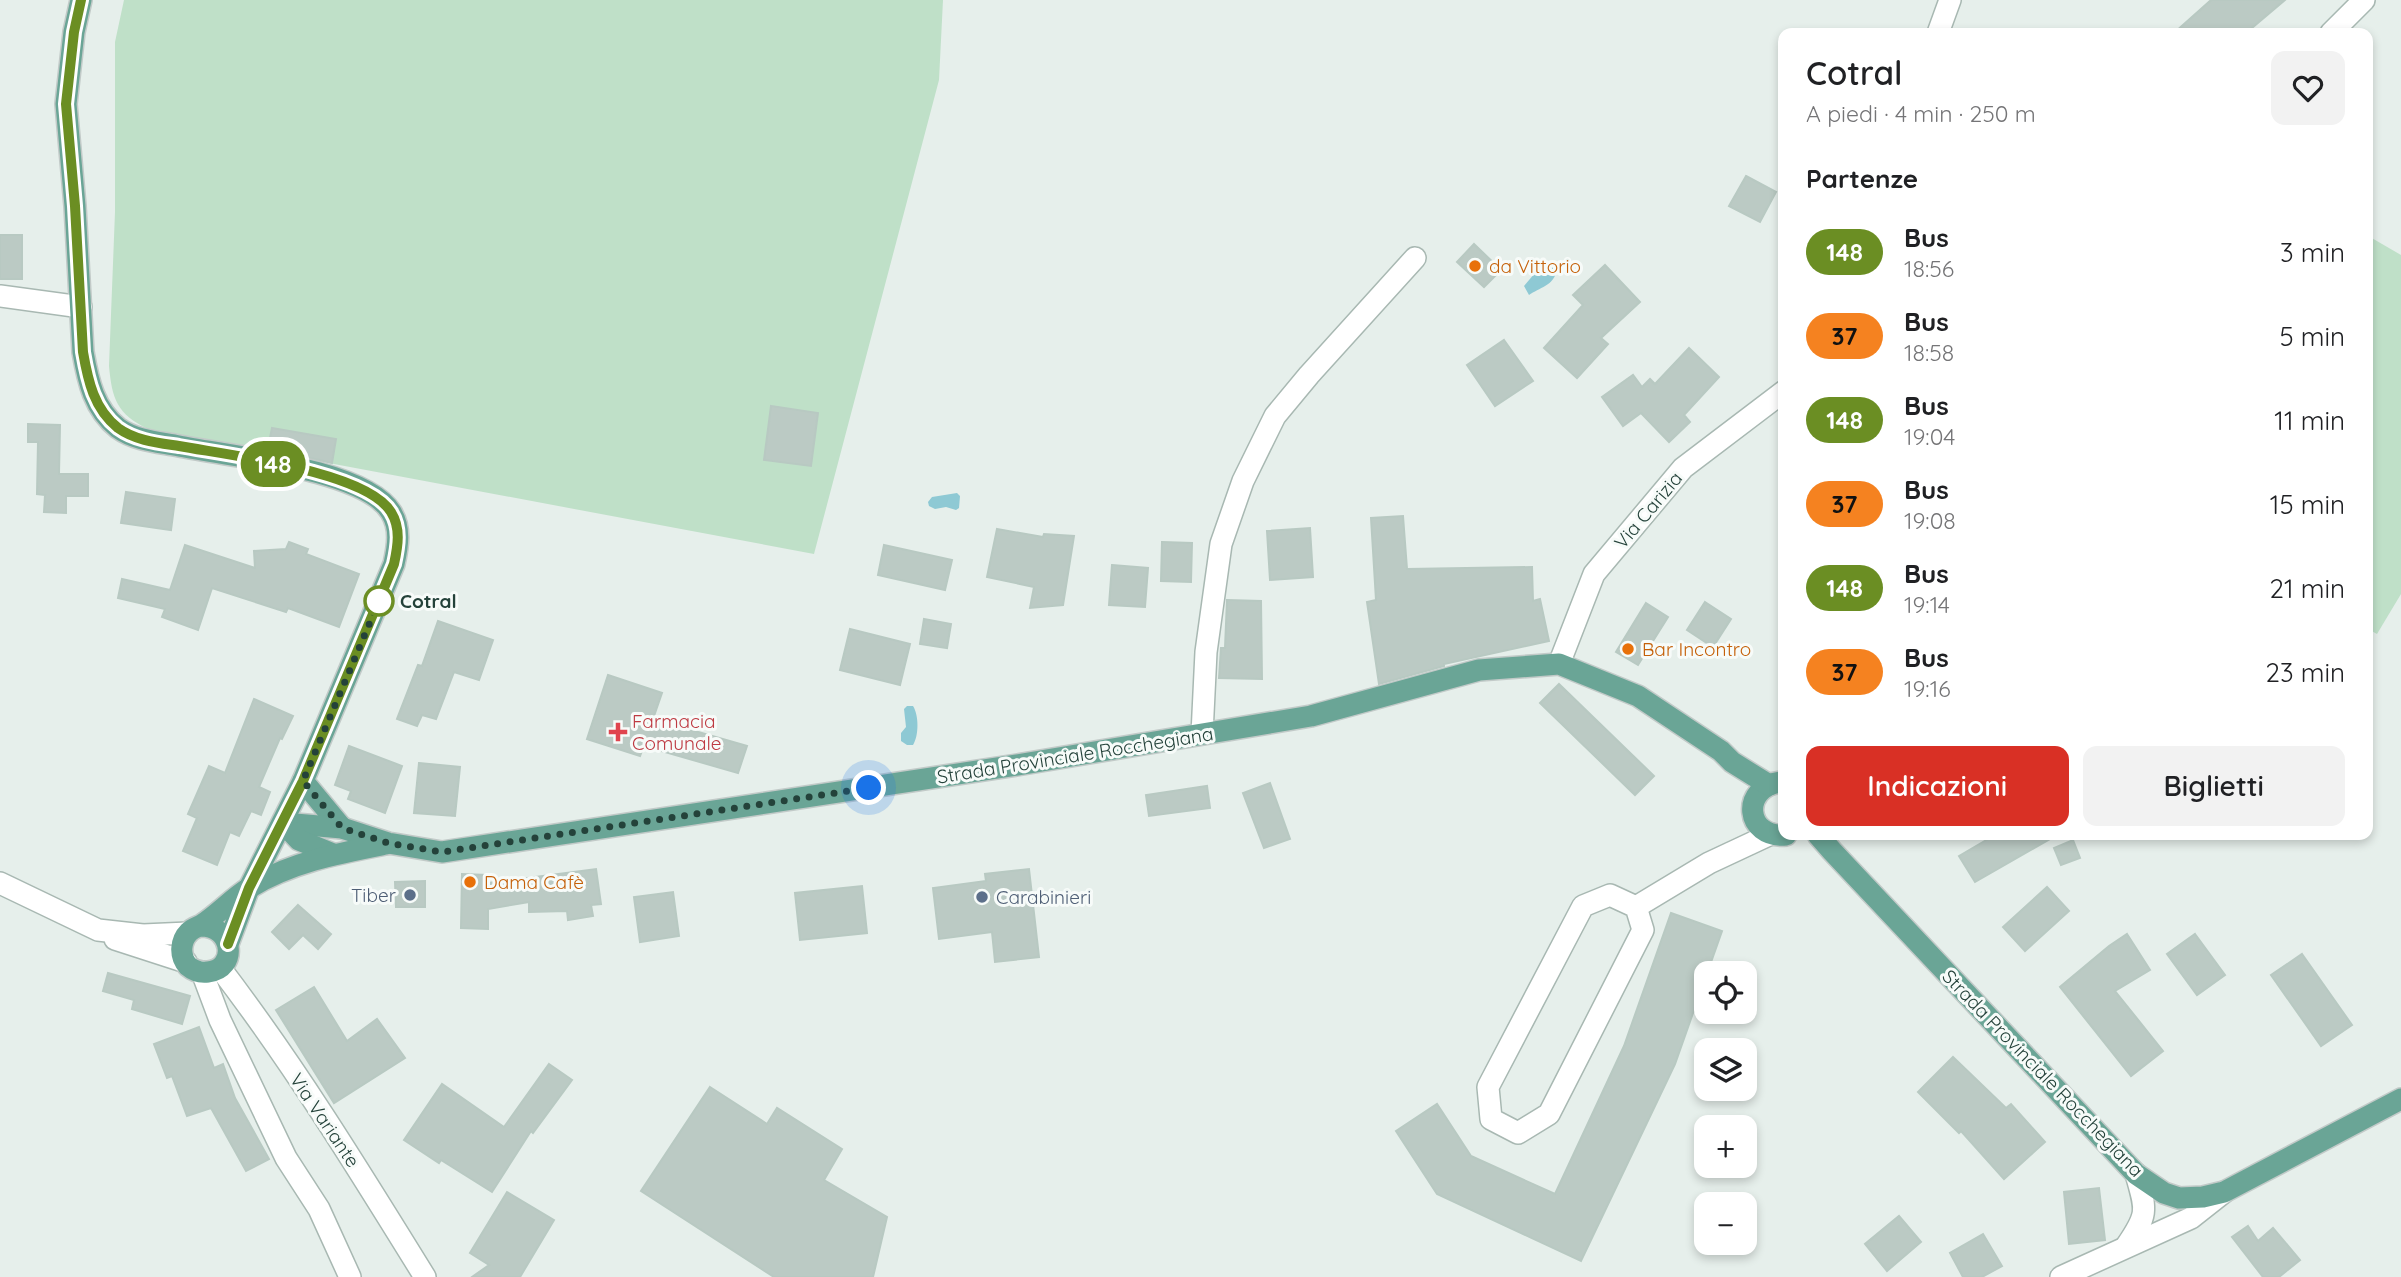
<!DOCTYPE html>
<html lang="it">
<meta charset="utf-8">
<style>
body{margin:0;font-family:Quicksand,sans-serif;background:#f2f2f2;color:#202124;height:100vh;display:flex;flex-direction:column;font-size:26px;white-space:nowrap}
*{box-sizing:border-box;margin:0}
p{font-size:23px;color:#757577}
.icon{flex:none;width:38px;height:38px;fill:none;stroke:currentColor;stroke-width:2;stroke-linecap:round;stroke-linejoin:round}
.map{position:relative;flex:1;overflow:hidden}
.side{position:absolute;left:1778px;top:28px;width:595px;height:812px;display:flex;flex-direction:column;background:#fff;border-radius:14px;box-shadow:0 4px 10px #0003}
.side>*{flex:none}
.badge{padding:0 14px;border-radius:23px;font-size:24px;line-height:46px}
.controls{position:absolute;left:1694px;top:961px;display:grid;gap:14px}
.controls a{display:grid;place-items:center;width:63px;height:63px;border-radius:14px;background:#fff;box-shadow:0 4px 10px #0003;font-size:35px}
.you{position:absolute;width:35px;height:35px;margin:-18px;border:5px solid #fff;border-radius:50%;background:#1a73e8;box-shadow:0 0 0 10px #1a73e833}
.map>.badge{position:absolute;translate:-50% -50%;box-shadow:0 0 0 4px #fff}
h2{padding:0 28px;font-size:26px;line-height:63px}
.round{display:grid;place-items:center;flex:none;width:74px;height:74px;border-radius:14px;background:#f2f2f2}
.head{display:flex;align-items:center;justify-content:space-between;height:119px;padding:0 28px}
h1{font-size:33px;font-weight:600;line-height:52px}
.primary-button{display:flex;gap:14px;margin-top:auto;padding:14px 28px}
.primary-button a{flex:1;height:80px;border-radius:14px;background:#d93025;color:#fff;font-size:28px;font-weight:600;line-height:80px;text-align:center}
.primary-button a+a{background:#f2f2f2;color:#202124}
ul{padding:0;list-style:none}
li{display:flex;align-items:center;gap:21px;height:84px;padding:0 28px}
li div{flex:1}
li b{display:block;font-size:26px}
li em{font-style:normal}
li .badge{min-width:77px;font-weight:700;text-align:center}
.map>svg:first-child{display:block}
</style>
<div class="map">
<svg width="2401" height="1277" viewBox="0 0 2401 1277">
<rect width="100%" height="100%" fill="#e6efeb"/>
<g fill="#bfe0c8">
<path d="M124,0h819l-4,80 -125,474 -666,-125c-31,-15 -36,-30 -39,-63l6,-154v-170z"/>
<path d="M2370,237l31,18v339l-24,40 -9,-5v-388z"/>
</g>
<g fill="#8ec9d4">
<path d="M1547,266h4l5,6c-2,13 -17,16 -27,23l-5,-9 16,-19z"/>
<path d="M957,493l3,3 -1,12 -3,2 -10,-3 -11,2 -6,-3 -1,-4 4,-5z"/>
<path d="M907,706h6c6,9 6,30 0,39h-6l-6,-4v-8l5,-6 -2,-18z"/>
</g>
<g fill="#bbcac4" stroke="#b8c9c2" stroke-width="2">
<path d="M2211,0h74l-39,33h-72z"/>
<path d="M1746,176l30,16 -16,30 -31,-16z"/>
<rect x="0" y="235" width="22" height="44"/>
<path d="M1474,244l27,26 -17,17 -27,-25z"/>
<path d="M1605,265l35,37 -39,36 7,6 -31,34 -33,-30 39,-43 -10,-10z"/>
<path d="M1504,340l29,41 -38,25 -28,-41z"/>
<path d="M1689,348l30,29 -35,38 6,7 -21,20 -28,-29 -18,13 -21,-29 31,-22 9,12 8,-8 5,5z"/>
<path d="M771,406l47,7 -7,53 -47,-6z"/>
<path d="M28,424l32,1 -1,49h29v22h-22v17l-22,-1 1,-17 -8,-1 1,-52h-10z"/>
<path d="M272,428l64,11 -4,24 -64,-15z"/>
<path d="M126,492l49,7 -4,31 -50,-7z"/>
<path d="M1403,516l4,53 125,-2 1,34 7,-2 9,42 -105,23v2l-65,18 -12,-82 9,-2 -5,-82z"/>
<path d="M1310,528l3,49 -43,3 -3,-49z"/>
<path d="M997,529l46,8 1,-3 30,2 -11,69 -33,3 4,-21 -47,-10z"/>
<path d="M289,542l19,7 -2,5 53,20 -20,53 -51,-19 -2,4 -74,-24 -14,42 -36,-13 3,-8 -47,-11 4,-19 48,11 15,-45 70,23 -1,-17 32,-2z"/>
<path d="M1162,542l30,1 -1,39 -30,-1z"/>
<path d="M884,545l68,15 -7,30 -67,-15z"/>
<path d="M1112,565l36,3 -3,39 -36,-2z"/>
<path d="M1227,600l34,1 1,78 -43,-1 2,-30h4z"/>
<path d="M1705,602l26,17 -18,28 -26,-17z"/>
<path d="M1646,603l22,14 -30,48 -22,-13z"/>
<path d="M924,619l27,5 -4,24 -27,-4z"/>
<path d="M438,621l55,19 -14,40 -25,-8 -18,47 -14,-4 -5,11 -20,-7 21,-54 4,1z"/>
<path d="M850,629l60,15 -10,41 -60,-15z"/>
<path d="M608,675l54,18 -9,26 94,27 -9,27 -94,-27 -4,10 -53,-17z"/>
<path d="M1559,684l95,92 -19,19 -95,-92z"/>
<path d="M254,699l39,17 -11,23 -2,-1 -21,49 11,5 -9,23 -10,-4 -12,25 -9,-4 -13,33 -34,-14 14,-33 -9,-4 21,-48 16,7z"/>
<path d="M349,746l53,20 -17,47 -37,-14 3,-8 -16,-6z"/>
<path d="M419,763l41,4 -5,49 -41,-3z"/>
<path d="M1270,783l20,56 -26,9 -21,-55z"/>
<path d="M1207,786l3,22 -61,8 -3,-21z"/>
<path d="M1995,835h62l-82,47 -16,-26z"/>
<path d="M2073,840l7,18 -19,7 -7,-17z"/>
<path d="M596,869l5,35 -10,1 2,11 -25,4 -1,-9 -38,1v-10l-41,7v20l-27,-1 1,-54 26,1v8z"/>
<path d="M1029,869l10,88 -44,5 -3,-30 -53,7 -6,-51 53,-7 -1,-7z"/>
<path d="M425,881v26h-29l-1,-25z"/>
<path d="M862,886l5,47 -67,7 -5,-47z"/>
<path d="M2047,887l22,24 -44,40 -22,-24z"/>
<path d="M673,892l6,44 -39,6 -6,-45z"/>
<path d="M298,905l33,29 -13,15 -15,-14 -14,14 -17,-17z"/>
<path d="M1671,913l51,18 -47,133 -94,197 -144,-67 -41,-63 41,-27 34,52 84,38 69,-148z"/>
<path d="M2127,934l23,36 -35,21 48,60 -32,25 -71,-89 49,-41z"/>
<path d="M2195,934l30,41 -28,20 -30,-41z"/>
<path d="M2302,954l50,71 -31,21 -50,-71z"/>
<path d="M108,973l82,23 -8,28 -50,-15 2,-9 -31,-9z"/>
<path d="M314,987l33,54 30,-22 28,39 -71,45 -58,-93z"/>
<path d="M199,1027l15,41 9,-4 12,34 34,61 -23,12 -35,-63 -24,8 -15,-40 -5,2 -13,-34z"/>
<path d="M1953,1057l53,51 5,-4 34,38 -41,37 -43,-48 -2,2 -41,-41z"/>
<path d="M549,1064l23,16 -39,53 -2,-2 -39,61 -51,-32 -2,3 -35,-23 38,-56 62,43z"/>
<path d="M710,1087l57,37 10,-16 65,41 -18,31 63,37 -14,60h-99l-133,-86z"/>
<path d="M2099,1188l6,52 -36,4 -5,-52z"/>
<path d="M507,1192l47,28 -34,57h-48l17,-12 -19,-12z"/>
<path d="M1899,1216l22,26 -34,29 -22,-27z"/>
<path d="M2248,1226l10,15 15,-13 27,32 -21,17h-16l-31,-40z"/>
<path d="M1983,1234l19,32 -20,11h-19l-13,-24z"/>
</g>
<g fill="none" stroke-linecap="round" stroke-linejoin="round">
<defs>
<g id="minor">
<path d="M1938,33l12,-33"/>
<path d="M2331,33l33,-33"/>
<path d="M0,296l81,11"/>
<path d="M1559,664l35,-90 89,-106 100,-76"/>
<path d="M1202,734l4,-82 15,-108 22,-63 32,-65 34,-41 106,-117"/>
<path d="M0,883l98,47 45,5 45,-2"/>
<path d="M1610,895l26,12 7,23 -94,184 -31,19 -27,-14 -3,-32 95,-181z"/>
<path d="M1636,907l73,-44 62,-29"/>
<path d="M115,939l71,23"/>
<path d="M220,968c75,98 140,204 205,309"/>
<path d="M202,972l18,48 66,138 33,51 31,68"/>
<path d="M2127,1245c22,-32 19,-35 9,-71"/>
<path d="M2061,1277l130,-59 33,-26"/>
</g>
<g id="major">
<path d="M81,0l-7,32 -8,72 9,102 8,146c5,29 11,57 35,76 18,13 41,14 61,18 49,10 186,23 212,66 10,16 7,34 3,52l-91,217 -54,107 -21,56"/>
<path d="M303,781l39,47"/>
<path d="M1781,782c-41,5 -36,57 5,53"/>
<path d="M283,823l59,5 46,15 54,9 575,-87 294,-49 168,-46 80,-6 79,32 83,55 11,11 37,23"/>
<path d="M283,823l16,17 34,14"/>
<path d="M1818,835l14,16 304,323 28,19 15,5 24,-1 21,-5 177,-93"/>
<path d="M201,926c33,0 37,43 7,46 -7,1 -14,-1 -20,-6 -9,-10 -8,-25 1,-34 4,-4 9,-5 14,-8 16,-11 30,-26 46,-36 42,-26 91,-35 137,-44"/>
</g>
</defs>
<use href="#minor" stroke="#a8b8b2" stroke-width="24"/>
<use href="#major" stroke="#c2cac8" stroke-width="24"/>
<use href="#minor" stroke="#fff" stroke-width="21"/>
<use href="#major" stroke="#6aa596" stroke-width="21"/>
</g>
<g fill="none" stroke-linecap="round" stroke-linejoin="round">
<defs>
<path id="line" d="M81,0l-7,32 -8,72 9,102 8,146c5,29 11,57 35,76 18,13 41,15 61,18 48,9 187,25 212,66 10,16 7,34 3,52l-91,217 -54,107 -21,56"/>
</defs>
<use href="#line" stroke="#fff" stroke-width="16"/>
<use href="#line" stroke="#6b8e23" stroke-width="10"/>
<path stroke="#24423a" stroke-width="7" stroke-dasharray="0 12.6" d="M379,601l-76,180 39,47 46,15 54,9 427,-64"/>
</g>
<g fill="#e8710a" stroke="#f7fbf9" stroke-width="2.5">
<circle cx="1475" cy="266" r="7"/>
<circle cx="1628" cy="649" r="7"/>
<circle cx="470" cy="882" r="7"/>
</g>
<circle fill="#fff" stroke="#6b8e23" stroke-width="3.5" cx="379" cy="601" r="14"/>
<path fill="#e0444e" stroke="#f7fbf9" stroke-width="2.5" d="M614.5 721.5h7v7h7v7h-7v7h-7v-7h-7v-7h7z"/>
<g fill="#5c6f8a" stroke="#f7fbf9" stroke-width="2.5">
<circle cx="410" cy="895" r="7"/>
<circle cx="982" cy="897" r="7"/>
</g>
<g text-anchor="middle" stroke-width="6" stroke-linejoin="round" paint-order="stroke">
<g font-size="19" fill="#c56008" stroke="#f7fbf9" text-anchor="start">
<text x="1489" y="273">da Vittorio</text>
<text x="1642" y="656">Bar Incontro</text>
<text x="484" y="889">Dama Cafè</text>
</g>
<g font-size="19" fill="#24423a" stroke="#f7fbf9">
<text transform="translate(1648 510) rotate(-50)" y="7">Via Carizia</text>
<text transform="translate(1075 755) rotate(-9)" y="7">Strada Provinciale Rocchegiana</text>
<text transform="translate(2043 1073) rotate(46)" y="7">Strada Provinciale Rocchegiana</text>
<text transform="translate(325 1120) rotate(56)" y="7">Via Variante</text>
</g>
<g font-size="19" font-weight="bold" fill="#24423a" stroke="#f7fbf9" text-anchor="start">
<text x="400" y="608">Cotral</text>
</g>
<g font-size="19" fill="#be3a42" stroke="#f7fbf9" text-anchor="start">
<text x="632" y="728">Farmacia<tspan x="632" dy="22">Comunale</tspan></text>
</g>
<g font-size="19" fill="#4e5e75" stroke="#f7fbf9" text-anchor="end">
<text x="396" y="902">Tiber</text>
<text x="996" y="904" text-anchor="start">Carabinieri</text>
</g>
</g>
</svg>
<div class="controls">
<a><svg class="icon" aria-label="locate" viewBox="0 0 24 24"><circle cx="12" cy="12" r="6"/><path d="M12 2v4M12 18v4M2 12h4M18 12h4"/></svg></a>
<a><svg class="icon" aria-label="layers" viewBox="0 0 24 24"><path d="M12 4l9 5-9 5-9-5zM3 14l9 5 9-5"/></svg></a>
<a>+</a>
<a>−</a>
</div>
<div class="you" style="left:869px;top:788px"></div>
<b class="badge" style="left:273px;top:464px;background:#6b8e23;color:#fff">148</b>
<section class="side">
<div class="head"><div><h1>Cotral</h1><p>A piedi · 4 min · 250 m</p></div><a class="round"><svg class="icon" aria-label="heart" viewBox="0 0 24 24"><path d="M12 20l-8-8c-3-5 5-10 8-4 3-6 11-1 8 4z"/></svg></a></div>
<h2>Partenze</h2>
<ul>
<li><span class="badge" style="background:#6b8e23;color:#fff">148</span><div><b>Bus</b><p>18:56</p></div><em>3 min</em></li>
<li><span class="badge" style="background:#f58220;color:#111">37</span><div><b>Bus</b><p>18:58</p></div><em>5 min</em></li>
<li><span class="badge" style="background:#6b8e23;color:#fff">148</span><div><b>Bus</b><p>19:04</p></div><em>11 min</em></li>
<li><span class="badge" style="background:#f58220;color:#111">37</span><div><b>Bus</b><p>19:08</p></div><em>15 min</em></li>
<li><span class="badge" style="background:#6b8e23;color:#fff">148</span><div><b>Bus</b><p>19:14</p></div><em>21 min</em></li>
<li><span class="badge" style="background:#f58220;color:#111">37</span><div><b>Bus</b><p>19:16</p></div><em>23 min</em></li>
</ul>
<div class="primary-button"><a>Indicazioni</a><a>Biglietti</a></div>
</section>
</div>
